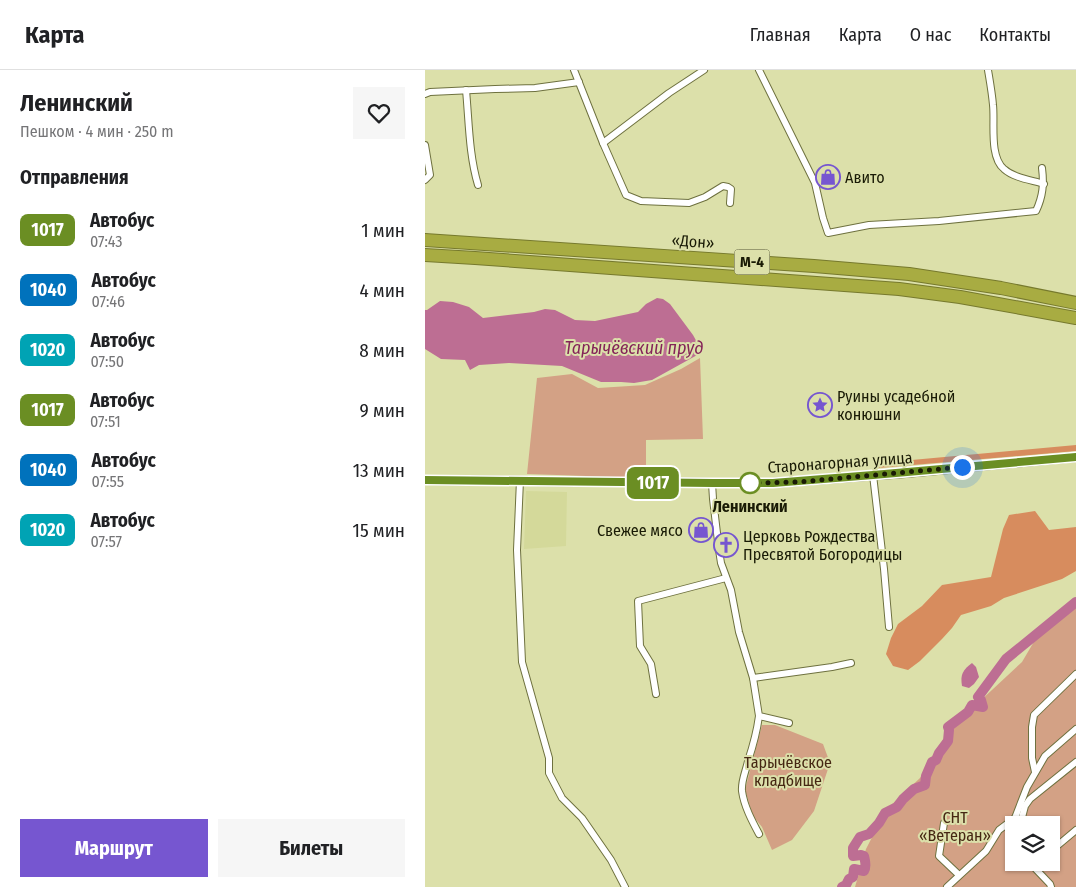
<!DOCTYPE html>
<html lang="ru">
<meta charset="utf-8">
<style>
body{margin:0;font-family:"Fira Sans Condensed",sans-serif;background:#f6f6f6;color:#202124;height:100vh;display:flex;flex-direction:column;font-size:19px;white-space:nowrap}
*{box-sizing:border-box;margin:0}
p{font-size:16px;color:#757577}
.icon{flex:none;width:28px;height:28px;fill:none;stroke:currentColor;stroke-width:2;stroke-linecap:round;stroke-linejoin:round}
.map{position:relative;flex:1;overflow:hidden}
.side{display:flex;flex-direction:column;background:#fff;width:425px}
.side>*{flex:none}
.badge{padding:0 10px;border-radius:8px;font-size:18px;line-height:32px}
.controls{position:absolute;left:580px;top:746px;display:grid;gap:10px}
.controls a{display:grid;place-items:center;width:55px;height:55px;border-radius:0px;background:#fff;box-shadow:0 1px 4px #0004;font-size:25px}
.you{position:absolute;width:25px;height:25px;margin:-12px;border:4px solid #fff;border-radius:50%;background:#1a73e8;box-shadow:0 0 0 8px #1a73e833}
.map>.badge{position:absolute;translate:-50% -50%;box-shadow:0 0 0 2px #fff}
h2{padding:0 20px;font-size:19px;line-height:45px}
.round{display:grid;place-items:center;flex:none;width:52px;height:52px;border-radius:0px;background:#f6f6f6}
.head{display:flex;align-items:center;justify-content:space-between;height:85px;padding:0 20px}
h1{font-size:24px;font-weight:700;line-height:38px}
.action{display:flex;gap:10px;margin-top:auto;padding:10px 20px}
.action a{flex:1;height:58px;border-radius:0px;background:#7656d0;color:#fff;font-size:20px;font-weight:700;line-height:58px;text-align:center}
.action a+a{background:#f6f6f6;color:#202124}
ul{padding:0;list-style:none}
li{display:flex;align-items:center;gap:15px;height:60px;padding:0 20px}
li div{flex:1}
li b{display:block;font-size:19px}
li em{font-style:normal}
li .badge{min-width:55px;font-weight:700;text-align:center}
header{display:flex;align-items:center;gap:30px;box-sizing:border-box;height:70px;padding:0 25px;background:#fff;border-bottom:1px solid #e0e0e0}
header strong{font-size:24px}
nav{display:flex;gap:28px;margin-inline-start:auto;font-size:18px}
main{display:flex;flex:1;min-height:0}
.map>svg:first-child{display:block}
</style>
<header>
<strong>Карта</strong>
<nav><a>Главная</a><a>Карта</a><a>О нас</a><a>Контакты</a></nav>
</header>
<main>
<section class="side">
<div class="head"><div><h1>Ленинский</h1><p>Пешком · 4 мин · 250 m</p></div><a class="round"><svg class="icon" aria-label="heart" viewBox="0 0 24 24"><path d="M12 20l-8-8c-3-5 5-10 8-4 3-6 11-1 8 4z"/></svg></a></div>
<h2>Отправления</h2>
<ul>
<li><span class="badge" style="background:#6b8e23;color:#fff">1017</span><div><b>Автобус</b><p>07:43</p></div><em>1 мин</em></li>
<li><span class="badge" style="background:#0072bc;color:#fff">1040</span><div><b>Автобус</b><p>07:46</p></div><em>4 мин</em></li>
<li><span class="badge" style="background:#00a3b4;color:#fff">1020</span><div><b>Автобус</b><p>07:50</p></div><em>8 мин</em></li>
<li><span class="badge" style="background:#6b8e23;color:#fff">1017</span><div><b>Автобус</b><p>07:51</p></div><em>9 мин</em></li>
<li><span class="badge" style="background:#0072bc;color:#fff">1040</span><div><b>Автобус</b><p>07:55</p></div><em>13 мин</em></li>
<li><span class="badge" style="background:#00a3b4;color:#fff">1020</span><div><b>Автобус</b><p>07:57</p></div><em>15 мин</em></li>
</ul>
<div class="action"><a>Маршрут</a><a>Билеты</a></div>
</section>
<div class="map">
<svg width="651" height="817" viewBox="0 0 651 817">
<rect width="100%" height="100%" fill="#dce0aa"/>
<path fill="#d4d99a" d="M101,421l41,1 -1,54 -42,3z"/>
<g fill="#d3a185" fill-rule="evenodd">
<path d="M275,288l3,81 -57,1v38l-119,-4 10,-96 35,-4 26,14 47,-3 36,-16z"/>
<path d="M651,531v286h-221l11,-38 20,-39 34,-32 29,-48 73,-68 23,-39zM589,755h37v37h-37z"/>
<path d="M337,655h13l48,19 7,19 -16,48 -22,29 -20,10 -10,-23 -9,-11 -8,-26z"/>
</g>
<g fill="#d78c5e">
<path d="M651,375v6l-198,17 1,-5z"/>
<path d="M610,441l14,19 27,-3v44l-14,8 -58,19 -13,8 -30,9 -9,13 -10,11 -22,22 -12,9 -15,-4 -7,-12 5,-16 7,-14 24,-18 20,-21 49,-8 12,-48 6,-14z"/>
</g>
<g fill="#bd6e93">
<path d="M232,228l6,1 7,5 23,31 5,9 1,10 -47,26 -18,3 -13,-1h-20l-39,-16 -53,-3 -30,2 -9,5 -5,-10 -24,-1 -16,-10v-39h2l13,-9 13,1 16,5 14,11 51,-6 11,-3 10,1 20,10 20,1 43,-9 8,-8z"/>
<path d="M547,593l4,4 3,10 -5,7 -5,4 -7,-2c-2,-12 1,-16 10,-23z"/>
</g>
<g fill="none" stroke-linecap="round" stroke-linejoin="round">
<path stroke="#bd6e93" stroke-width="10" d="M417,817l4,-2 3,-6 4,-2 1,-8 10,2c3,-5 1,-10 0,-15l-3,-1 -8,1v-8l7,-11 9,-3 10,-11 6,-10 12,-6 6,-8 11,-10 11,-4 1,-9 6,-14 4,-2 3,-7 9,-12 1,-11 -1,-3 20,-15 4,-7 11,2 -2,-7 -3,-3 28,-38 70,-57"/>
<defs>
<g id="minor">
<path d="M149,0l29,73 23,52 15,6 48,2 16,-6 18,-11 5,1 3,2 -1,14"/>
<path d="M334,0l56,113 8,35 5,15 41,-8 70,-4 97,-10c7,-15 8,-27 6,-43"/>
<path d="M563,0c2,12 4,23 5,35 2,17 -4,52 11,64 10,9 27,11 40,15"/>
<path d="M41,20c3,32 3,65 12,95"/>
<path d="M0,24l5,-2 65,-3 40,-1 44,-6"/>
<path d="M178,73l66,-50 35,-23"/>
<path d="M0,75l5,30 -5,5"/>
<path d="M448,405l11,94 5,58"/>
<path d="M95,410l-3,70 5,112 27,96v15l13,25 20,20 29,42 14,27"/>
<path d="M287,413l1,16 6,51 2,13 10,27 8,42 14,46 6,38 30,7"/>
<path d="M328,608l79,-11 19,-4"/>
<path d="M231,624l-5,-30 -11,-18 -2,-45 88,-23"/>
<path d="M334,646c-2,15 -6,30 -11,45 -2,10 -7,20 -6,30 2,15 10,30 17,43"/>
<path d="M610,702l-3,-14v-31l2,-12 42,-41"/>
<path d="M519,753l-5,33 20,19"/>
<path d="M595,755l5,-19 5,-7 46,-37"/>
<path d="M626,781l25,-21"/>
<path d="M604,792l21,22 1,3"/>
<path d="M522,817l39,-36 13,-21 16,-12 12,-31 18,-31 31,-27"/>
</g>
<path id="secondary" d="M0,410l287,3h61l133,-10 170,-16"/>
<g id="motorway">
<path d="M0,170l389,26 95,8 92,14 75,15"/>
<path d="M0,185l50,3 424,31 61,8 116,21"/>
</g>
</defs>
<use href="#minor" stroke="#6e713f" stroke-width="8"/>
<use href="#secondary" stroke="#6e713f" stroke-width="10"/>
<use href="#motorway" stroke="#76792d" stroke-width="14"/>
<use href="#minor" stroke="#fff" stroke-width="6"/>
<use href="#secondary" stroke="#fff" stroke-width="9"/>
<use href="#motorway" stroke="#a8ac42" stroke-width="12"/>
</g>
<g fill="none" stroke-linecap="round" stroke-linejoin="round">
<defs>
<path id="line" d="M0,410l288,3h60l100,-8 203,-18"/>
</defs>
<use href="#line" stroke="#fff" stroke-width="11"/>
<use href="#line" stroke="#6b8e23" stroke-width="8"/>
<path stroke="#191a05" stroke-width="5" stroke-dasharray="0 9" d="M325,413l48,-1 164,-15"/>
</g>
<defs>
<symbol id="shop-ring" viewBox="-11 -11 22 22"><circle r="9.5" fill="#dce0aa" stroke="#7656d0" stroke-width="1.5"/><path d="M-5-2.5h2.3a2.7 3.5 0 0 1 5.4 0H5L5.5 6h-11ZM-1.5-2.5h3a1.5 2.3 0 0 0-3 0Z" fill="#7656d0"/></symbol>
<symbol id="sight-ring" viewBox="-11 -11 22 22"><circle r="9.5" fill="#dce0aa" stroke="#7656d0" stroke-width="1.5"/><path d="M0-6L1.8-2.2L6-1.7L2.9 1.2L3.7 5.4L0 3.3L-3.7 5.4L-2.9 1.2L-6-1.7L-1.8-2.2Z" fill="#7656d0"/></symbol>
<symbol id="church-ring" viewBox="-11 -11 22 22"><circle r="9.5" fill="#dce0aa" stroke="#7656d0" stroke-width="1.5"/><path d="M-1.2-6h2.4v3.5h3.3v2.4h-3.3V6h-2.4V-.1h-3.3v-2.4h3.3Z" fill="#7656d0"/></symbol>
</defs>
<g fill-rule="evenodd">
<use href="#shop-ring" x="389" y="93" width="28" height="28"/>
<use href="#sight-ring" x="381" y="321" width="28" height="28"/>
<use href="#shop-ring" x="262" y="446" width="28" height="28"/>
<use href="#church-ring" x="287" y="461" width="28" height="28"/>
</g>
<circle fill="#fff" stroke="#6b8e23" stroke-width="2.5" cx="325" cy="413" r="10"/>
<g text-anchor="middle" stroke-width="4" stroke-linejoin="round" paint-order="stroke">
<rect fill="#dce0aa" stroke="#545536" stroke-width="1" x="309.5" y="179.5" width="35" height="25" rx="4"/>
<g font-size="15" font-weight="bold" fill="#191a05">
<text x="327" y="197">М-4</text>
</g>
<g font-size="16" fill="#191a05" stroke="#dce0aa" text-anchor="start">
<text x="420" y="113">Авито</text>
<text x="412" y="332">Руины усадебной<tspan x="412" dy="18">конюшни</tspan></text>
<text x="258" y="466" text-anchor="end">Свежее мясо</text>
<text x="318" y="472">Церковь Рождества<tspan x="318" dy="18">Пресвятой Богородицы</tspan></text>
</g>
<g font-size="16" fill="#191a05" stroke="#dce0aa">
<text transform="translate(268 171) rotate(4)" y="6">«Дон»</text>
<text transform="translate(415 392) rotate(-4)" y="6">Старонагорная улица</text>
</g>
<g font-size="16" font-weight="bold" fill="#191a05" stroke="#dce0aa">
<text x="325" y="442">Ленинский</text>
</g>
<g font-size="16" fill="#462713" stroke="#dce0aa">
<text x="363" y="698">Тарычёвское<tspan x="363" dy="18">кладбище</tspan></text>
<text x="530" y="753">СНТ<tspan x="530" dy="18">«Ветеран»</tspan></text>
</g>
<g font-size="18" font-style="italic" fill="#842458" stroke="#dce0aa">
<text x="209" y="284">Тарычёвский пруд</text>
</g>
</g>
</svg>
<div class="controls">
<a><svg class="icon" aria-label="layers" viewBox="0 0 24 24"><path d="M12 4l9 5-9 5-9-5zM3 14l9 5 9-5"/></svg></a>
</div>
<div class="you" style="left:537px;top:397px"></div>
<b class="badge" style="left:228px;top:413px;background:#6b8e23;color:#fff">1017</b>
</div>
</main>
